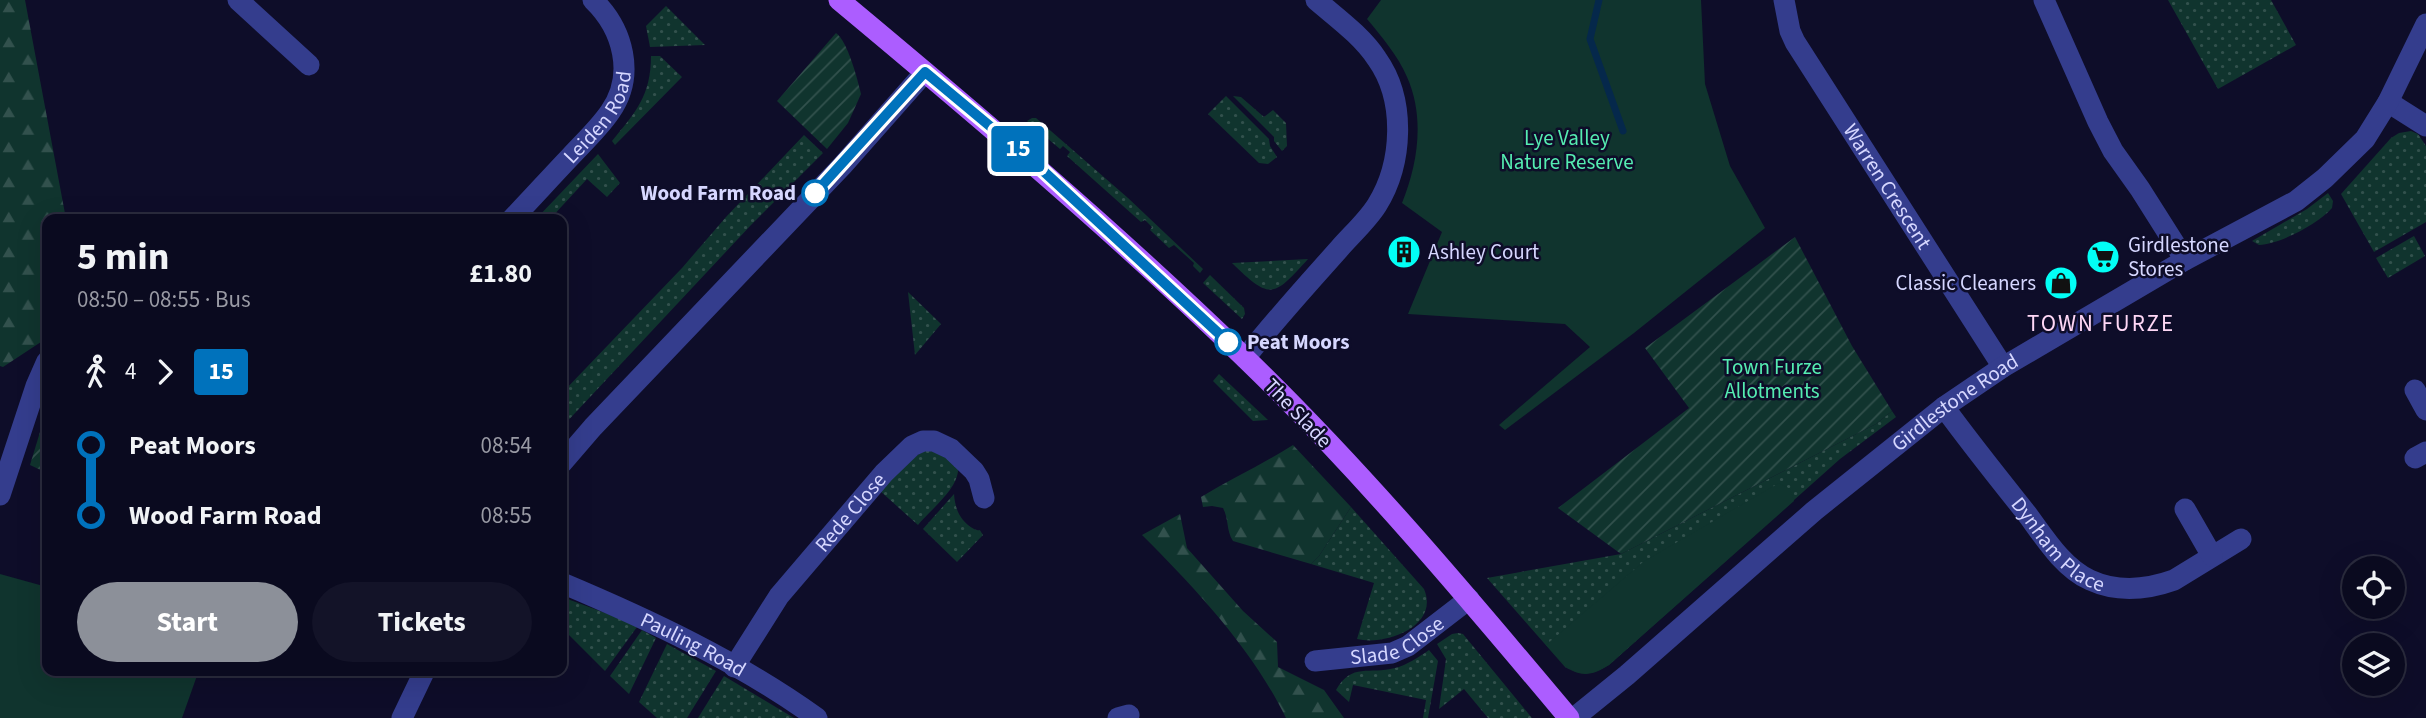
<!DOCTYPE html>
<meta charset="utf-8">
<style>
body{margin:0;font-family:"Source Sans 3",sans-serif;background:#131328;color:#f1f3f6;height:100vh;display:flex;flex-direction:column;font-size:26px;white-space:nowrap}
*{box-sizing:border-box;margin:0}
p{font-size:23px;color:#999aa4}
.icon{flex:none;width:38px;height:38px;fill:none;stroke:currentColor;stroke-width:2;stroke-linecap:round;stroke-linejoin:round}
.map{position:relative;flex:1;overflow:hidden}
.sheet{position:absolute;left:42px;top:214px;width:525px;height:462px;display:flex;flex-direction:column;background:#0a0a1f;border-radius:14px;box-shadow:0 7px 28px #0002,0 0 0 2px #2a2b3d}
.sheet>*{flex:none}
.badge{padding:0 14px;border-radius:5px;font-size:24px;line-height:46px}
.tools{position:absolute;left:2342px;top:556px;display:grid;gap:14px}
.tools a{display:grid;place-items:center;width:63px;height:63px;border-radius:50%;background:#0a0a1f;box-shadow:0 7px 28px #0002,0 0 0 2px #2a2b3d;font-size:35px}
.map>.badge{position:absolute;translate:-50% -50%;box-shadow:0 0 0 4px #fff}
.legs{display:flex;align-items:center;gap:10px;height:77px;padding:0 35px;font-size:23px}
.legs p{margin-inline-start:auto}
.summary{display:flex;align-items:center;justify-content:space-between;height:119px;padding:0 35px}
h1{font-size:38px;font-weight:700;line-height:52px}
.action{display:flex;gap:14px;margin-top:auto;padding:14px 35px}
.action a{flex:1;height:80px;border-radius:42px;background:#8c9099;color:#fff;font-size:28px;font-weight:700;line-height:80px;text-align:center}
.action a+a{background:#131328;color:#f1f3f6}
ul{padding:0 35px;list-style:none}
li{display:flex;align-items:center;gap:24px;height:70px;font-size:26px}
li i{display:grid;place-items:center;width:10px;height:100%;margin:0 9px;background:currentColor}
li i::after{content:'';width:18px;height:18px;margin:-9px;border:5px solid;border-radius:50%;background:#0a0a1f}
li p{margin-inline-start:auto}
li:first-child i{background:linear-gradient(#0000 50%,currentColor 0)}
li:last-child i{background:linear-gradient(currentColor 50%,#0000 0)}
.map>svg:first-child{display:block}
</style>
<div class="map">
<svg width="2426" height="718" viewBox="0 0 2426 718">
<defs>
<pattern id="grass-dots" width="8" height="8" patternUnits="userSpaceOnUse" patternTransform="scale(1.75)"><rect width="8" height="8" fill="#10342e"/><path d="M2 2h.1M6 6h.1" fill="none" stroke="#32514d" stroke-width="1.8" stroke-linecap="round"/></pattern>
<pattern id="forest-firs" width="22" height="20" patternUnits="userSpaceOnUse" patternTransform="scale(1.75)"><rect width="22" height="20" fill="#10342e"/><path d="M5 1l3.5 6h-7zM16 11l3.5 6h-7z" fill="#32514d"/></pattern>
<pattern id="garden-furrows" width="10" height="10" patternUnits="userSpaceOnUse" patternTransform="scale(1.75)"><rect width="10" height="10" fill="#10342e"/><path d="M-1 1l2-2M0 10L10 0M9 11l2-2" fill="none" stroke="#32514d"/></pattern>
</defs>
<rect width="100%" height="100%" fill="#0e0d29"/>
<g fill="url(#grass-dots)">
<path d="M2168,0h103l25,45 -78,44z"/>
<path d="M666,6l39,39 -55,2 -4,-21z"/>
<path d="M651,56h9l22,21 -67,68 -3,-4c24,-29 39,-46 39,-85z"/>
<path d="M1226,96l43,43 1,7 7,11 -9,7 -9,-1 -51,-49z"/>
<path d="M1233,96l8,1 23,20 9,-7 13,13 1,23 -5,5 -8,-10v-4z"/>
<path d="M1032,118h4l92,80 75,71 -3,4 -7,-7 1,-3 -20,-18 -5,3 -19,-18 2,-3 -7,-7 -4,2 -74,-66 3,-4 -7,-6 -3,3 -33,-28z"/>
<path d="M2411,131l7,3 8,12v76l-52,30 -33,-58 50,-56 8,-5z"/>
<path d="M804,135l19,18 -72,72 -189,202v-34l120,-125 44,-51z"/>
<path d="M598,154l22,29 -13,14 -20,-18 -37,40h-14z"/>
<path d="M2328,193l5,8 -1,7c-14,16 -52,36 -73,37l-7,-4 55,-32z"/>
<path d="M2414,236l11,20 -37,22 -12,-20z"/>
<path d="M1308,259c-35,39 -38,41 -76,4z"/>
<path d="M1210,275l34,33 1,6 -3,5 -39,-36z"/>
<path d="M908,292l33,32 -26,31z"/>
<path d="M1219,374l49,46 -15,1 -40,-40z"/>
<path d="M1892,411l4,6 -56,42 -231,206c-18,11 -26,12 -44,2l-78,-89 134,-24 255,-130z"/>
<path d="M926,449h8l24,18c2,21 -28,43 -40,58l-39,-35 23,-24z"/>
<path d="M954,494c1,15 6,27 20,35 9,4 3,-3 9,6l-26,27 -34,-33z"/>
<path d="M1351,507l73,82c16,37 -38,57 -67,50l17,-56 -63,-19 8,-8z"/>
<path d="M562,597l57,21 18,9 -32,44 -43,-43z"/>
<path d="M642,630l14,8 -27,56 -19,-18z"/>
<path d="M1458,633l5,1 69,84h-44l-24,-29 -25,20 7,-50 -9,-15 15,-10z"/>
<path d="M667,644l49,27 -29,47h-30l-18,-16z"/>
<path d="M1429,650l9,11 -10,57h-5l3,-18 -73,-15 -4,17 -13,-12c16,-28 33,-15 59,-22 12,-3 24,-11 34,-18z"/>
<path d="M724,676l70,42h-96z"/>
</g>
<g fill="url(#forest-firs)">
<path d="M0,0h25l41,219h-19v119l-44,29 -3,-1z"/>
<path d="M1293,445l58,62 -32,49 -8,8 -78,-23c-7,-11 -4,-22 -10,-33l-11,-2 -9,1 -2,-10c30,-18 62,-33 92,-52z"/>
<path d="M1180,514l7,34 56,63 34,31 1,25 46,23 20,28h-58c-33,-68 -90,-129 -144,-183z"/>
</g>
<g fill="#10342e">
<path d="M1381,0h320l4,84 25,82 35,62 -131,105 -129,97 -6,-5 91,-78 -25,-23 -157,-10 34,-82 -40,-29c16,-39 23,-86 5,-126 -9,-21 -25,-40 -40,-58z"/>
<path d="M1779,483l11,6 4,12 -185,164c-32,19 -42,3 -63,-20l97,-83z"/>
<path d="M0,574l47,13v83h152l-17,48h-182z"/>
</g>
<g fill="url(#garden-furrows)">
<path d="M836,33c12,9 21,45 25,61l-13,29 -21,26 -50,-48z"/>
<path d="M1795,237l57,109 40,65 -16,13 -255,130 -63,-46 131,-100 -44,-60z"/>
<path d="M47,409v64l-17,-8z"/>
</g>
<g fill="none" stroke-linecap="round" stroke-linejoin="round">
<path stroke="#05284b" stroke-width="7" d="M1599,0l-9,39 33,92"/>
<g stroke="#343d8d" stroke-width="21">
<path d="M238,0l71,65"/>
<path id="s1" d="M1784,0l6,31 5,11 208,325"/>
<path d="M2044,0l54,122 15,29 27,38 45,71"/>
<path d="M2388,102l38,24"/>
<path id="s2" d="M512,219c20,-21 39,-42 59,-63 13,-14 28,-28 39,-44 26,-37 13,-83 -17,-112"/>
<path d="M1245,358c30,-38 62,-73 94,-109 12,-14 28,-28 38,-44 26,-42 29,-105 0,-146 -15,-23 -40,-41 -61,-59"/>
<path d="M2415,390l11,20"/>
<path id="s3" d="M1944,407c27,37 55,72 83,107 17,23 36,54 63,66 28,13 56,10 84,0l67,-41"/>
<path d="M2415,458l11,-6"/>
<path d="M562,463l31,-36 249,-261 83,-94"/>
<path d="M0,495l36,-109 11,-25"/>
<path d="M2185,509l27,47"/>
<path id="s4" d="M562,583c88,37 177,79 255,135"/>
<path id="s5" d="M1315,661l77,-8 16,-7 61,-47"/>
<path id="s6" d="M734,667l45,-71 105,-123 28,-27 11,-5h11l17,8 23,22 5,8 5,19"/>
<path d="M402,718l23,-48"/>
<path d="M1118,718l11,-3"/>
<path id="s7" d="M1574,718l53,-43 187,-164 130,-104 59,-40 182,-107 111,-59 29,-23 40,-39 23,-37 38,-78"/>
</g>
<path stroke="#ac5dff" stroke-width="21" d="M839,0c138,115 275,231 405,357 116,112 221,237 325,361"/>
</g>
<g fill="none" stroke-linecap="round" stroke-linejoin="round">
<defs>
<path id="line-1" d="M815,193l110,-121 114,95 189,175"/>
</defs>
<use href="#line-1" stroke="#fff" stroke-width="16"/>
<use href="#line-1" stroke="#0072bc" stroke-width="10"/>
</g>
<defs>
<symbol id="building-disc" viewBox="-11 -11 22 22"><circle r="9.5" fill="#02fff6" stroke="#0e0d29"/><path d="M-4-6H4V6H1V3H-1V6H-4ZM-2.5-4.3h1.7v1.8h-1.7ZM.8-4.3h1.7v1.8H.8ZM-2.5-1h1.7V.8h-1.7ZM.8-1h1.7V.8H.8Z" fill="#111"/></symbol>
<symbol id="supermarket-disc" viewBox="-11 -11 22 22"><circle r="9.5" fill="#02fff6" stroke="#0e0d29"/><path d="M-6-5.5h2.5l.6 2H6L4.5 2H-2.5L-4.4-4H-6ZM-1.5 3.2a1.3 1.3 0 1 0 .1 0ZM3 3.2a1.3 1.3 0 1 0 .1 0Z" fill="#111"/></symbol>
<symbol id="shop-disc" viewBox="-11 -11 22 22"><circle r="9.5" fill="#02fff6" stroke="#0e0d29"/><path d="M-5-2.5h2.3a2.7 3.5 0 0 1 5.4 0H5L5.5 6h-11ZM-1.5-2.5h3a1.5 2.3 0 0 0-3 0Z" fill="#111"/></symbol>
</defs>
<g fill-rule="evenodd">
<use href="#building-disc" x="1385" y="233" width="38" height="38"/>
<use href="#supermarket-disc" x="2084" y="238" width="38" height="38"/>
<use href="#shop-disc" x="2042" y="264" width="38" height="38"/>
</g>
<g fill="#fff" stroke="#0072bc" stroke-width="3.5">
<circle cx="815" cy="193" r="12"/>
<circle cx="1228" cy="342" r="12"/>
</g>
<g text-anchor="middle" stroke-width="5" stroke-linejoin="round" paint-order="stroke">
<g font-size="21" fill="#d6d7ff" stroke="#0e0d29">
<text dy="7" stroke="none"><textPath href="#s2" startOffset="135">Leiden Road</textPath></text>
<text dy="7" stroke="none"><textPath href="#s1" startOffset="215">Warren Crescent</textPath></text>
<text dy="7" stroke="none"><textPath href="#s7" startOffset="495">Girdlestone Road</textPath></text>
<text transform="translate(1298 413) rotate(46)" y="7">The Slade</text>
<text dy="7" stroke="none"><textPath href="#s6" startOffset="194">Rede Close</textPath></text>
<text dy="7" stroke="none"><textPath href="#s3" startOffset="180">Dynham Place</textPath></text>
<text dy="7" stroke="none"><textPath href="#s5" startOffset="86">Slade Close</textPath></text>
<text dy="7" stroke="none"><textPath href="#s4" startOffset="145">Pauling Road</textPath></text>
</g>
<g font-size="21" fill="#55ecb1" stroke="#0e0d29">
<text x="1567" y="145">Lye Valley<tspan x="1567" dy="24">Nature Reserve</tspan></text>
<text x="1772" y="374">Town Furze<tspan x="1772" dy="24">Allotments</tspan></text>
</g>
<g font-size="21" font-weight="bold" fill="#d6d7ff" stroke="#0e0d29" text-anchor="end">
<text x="796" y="200">Wood Farm Road</text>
<text x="1247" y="349" text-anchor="start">Peat Moors</text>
</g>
<g font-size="21" fill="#d6d7ff" stroke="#0e0d29" text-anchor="start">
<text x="2128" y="252">Girdlestone<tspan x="2128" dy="24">Stores</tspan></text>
<text x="1428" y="259">Ashley Court</text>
<text x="2036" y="290" text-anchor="end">Classic Cleaners</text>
</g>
<g font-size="23" letter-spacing="2" fill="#ffd8f6" stroke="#0e0d29">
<text x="2101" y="331">TOWN FURZE</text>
</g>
</g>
</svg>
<div class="tools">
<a><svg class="icon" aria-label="locate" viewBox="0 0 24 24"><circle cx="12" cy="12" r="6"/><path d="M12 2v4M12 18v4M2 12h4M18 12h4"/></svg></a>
<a><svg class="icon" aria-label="layers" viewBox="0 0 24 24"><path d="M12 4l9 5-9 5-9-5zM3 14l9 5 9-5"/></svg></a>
</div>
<b class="badge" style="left:1018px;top:149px;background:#0072bc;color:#fff">15</b>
<section class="sheet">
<div class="summary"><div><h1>5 min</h1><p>08:50 – 08:55 · Bus</p></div><b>£1.80</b></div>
<div class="legs"><svg class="icon" aria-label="walk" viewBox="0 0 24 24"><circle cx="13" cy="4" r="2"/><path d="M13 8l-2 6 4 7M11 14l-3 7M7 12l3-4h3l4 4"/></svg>4<svg class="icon" aria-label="forward" viewBox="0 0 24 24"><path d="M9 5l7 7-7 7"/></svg><b class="badge" style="background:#0072bc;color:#fff">15</b></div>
<ul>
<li><i style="color:#0072bc"></i><b>Peat Moors</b><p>08:54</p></li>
<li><i style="color:#0072bc"></i><b>Wood Farm Road</b><p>08:55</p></li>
</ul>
<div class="action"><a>Start</a><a>Tickets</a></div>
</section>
</div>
